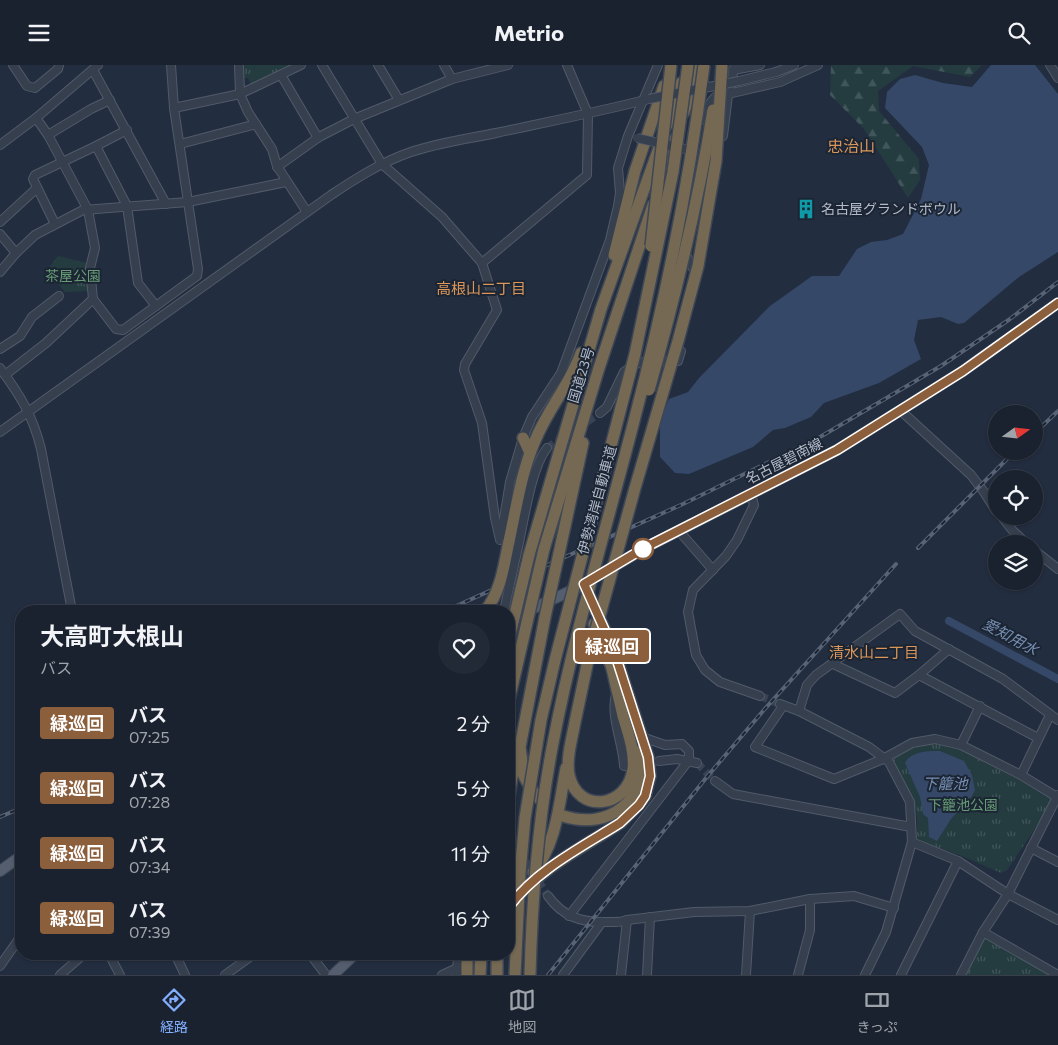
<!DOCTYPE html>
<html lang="ja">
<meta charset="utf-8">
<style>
body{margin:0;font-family:Commissioner,"Noto Sans JP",sans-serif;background:#232a37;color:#f1f3f6;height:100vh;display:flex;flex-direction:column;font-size:19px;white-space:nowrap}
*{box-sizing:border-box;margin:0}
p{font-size:16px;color:#9fa4aa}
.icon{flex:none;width:28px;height:28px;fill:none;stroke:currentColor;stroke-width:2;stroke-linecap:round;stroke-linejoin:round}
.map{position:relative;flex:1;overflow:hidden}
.drawer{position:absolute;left:15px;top:540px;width:500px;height:355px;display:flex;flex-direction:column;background:#1a222f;border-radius:20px;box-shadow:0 1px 4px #0004,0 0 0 1px #383f4b}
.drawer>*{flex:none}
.badge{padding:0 10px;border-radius:4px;font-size:18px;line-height:32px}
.needle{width:32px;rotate:75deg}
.controls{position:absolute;left:988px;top:340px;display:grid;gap:10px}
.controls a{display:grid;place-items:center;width:55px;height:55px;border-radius:50%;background:#1a222f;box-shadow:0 1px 4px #0004,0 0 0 1px #383f4b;font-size:25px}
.map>.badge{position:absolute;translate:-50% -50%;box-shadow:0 0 0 2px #fff}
.round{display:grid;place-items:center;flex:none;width:52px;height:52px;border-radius:26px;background:#232a37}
.summary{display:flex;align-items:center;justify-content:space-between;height:85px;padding:0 25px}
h1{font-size:24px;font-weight:700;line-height:38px}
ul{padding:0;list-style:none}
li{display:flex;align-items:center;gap:15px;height:65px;padding:0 25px}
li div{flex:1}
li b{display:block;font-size:19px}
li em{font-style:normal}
li .badge{min-width:55px;font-weight:700;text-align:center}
header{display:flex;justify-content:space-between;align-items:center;height:65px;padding:0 25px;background:#1a222f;font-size:22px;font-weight:700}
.tabs{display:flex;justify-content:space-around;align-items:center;height:70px;border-top:1px solid #383f4b;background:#1a222f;font-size:14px;color:#9fa4aa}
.tabs a{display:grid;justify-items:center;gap:2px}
.tabs .current{color:#82aefe}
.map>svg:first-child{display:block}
</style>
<header><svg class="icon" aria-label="menu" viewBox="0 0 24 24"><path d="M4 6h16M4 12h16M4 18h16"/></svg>Metrio<svg class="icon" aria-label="search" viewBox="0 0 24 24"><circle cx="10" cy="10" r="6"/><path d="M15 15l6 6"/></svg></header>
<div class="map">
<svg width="1058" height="910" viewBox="0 0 1058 910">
<defs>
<pattern id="forest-firs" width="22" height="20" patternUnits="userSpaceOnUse" patternTransform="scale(1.25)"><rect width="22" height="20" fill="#243c40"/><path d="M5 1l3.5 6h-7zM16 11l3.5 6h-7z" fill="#41565a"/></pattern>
<pattern id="park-tufts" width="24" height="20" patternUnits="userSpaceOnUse" patternTransform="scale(1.25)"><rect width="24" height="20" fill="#243c40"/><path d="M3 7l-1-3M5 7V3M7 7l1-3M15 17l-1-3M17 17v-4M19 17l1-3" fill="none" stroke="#41565a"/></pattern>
</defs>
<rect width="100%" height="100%" fill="#222d3f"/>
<path fill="url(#forest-firs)" d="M831,0h151l-12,12 -57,-11 -35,25 1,20 40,48 1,21 -12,18 -44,-69 -34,-34z"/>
<g fill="url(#park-tufts)">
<path d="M242,0h52l-43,20 -3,-7h-5z"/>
<path d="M58,191l29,7 3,28 -25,1 -18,-22z"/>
<path d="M938,679l20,5 95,48 1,4 -47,69 -6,3 -39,-17 -36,-13 -10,-6c6,-27 -9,-54 -23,-76 10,-13 30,-16 45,-17z"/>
<path d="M983,867l75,43h-98z"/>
</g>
<g fill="#354867">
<path d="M991,0h44l23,29v158l-39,25 -55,46 -6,1 -17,-7 -23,3 -4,20 7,19 -42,24 -55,20 -13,14 -26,11 -12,2 -20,17 -64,27 -14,-1 -15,-16v-37l9,-21 19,-7 11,-14 71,-72 42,-30h27l18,-27 14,-7 16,-2 16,-6 18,-35 8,-34 -7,-18 -37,-39 2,-16 13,-13 15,-4 28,8 29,4z"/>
<path d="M940,686l24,10 8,14 3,15 -3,6 -21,23 -14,22 -8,-4 -1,-19 -5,-4 -3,-17 -15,-34c6,-12 23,-12 35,-12z"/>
</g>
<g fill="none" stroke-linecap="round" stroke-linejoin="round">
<path stroke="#354867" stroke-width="8" d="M949,556l109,58"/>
<g stroke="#384254" stroke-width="8" stroke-dasharray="8 4" stroke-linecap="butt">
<path d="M547,383l53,-35"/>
<path d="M760,631l20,8"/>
<path d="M697,698l18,18"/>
<path d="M525,796l23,35"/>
</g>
<defs>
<g id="minor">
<path d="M13,0l14,21 8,2 23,-19 1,-4"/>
<path d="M239,0l1,29 8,18 24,37 5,17 30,46"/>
<path d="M322,0l60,99 60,53 40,46 15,47 -32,54 -1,6 18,53 13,95 5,22"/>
<path d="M378,0l21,35"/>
<path d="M444,0l8,14"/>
<path d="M1050,0l8,13"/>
<path d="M93,5l73,134"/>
<path d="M733,5l27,-5"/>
<path d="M776,7l18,-7"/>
<path d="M281,10l37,63"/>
<path d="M174,43l66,-14 61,-29"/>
<path d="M36,53l12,17 40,75 7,38 -5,20 3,31 23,30 7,1 74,-54 1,-7 -24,-161 -3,-43"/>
<path d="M701,55l2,-8 12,-15 65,-15 38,-17"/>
<path d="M48,70l43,-26 19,-9"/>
<path d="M723,71l5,-41 7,-30"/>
<path d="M180,79l76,-20"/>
<path d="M0,80l36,-27 62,-53"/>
<path d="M96,81l31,60 11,77 18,23"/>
<path d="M277,102l42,-30 35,-18 98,-40 56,-14"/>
<path d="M0,157l37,-34"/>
<path d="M55,159l-22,-45 2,-4 61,-29 31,-16"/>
<path d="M682,160c-2,20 5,34 15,50"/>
<path d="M0,169l16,19"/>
<path d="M482,198l105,-88 1,-61 -21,-49"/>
<path d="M0,207l16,-19 19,-18 48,-25 105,-8 98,-20"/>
<path d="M0,284l20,-13 12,-19 27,-21"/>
<path d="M0,303c20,27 33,48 41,81l31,162"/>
<path d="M5,310l41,-32 47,-44"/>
<path d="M900,345l71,65 13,17 12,19"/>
<path d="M600,348l7,-6 17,-35 9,-7 10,-3 35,-1 3,-10"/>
<path d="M0,367l331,-237c24,-16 49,-32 77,-42 28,-10 59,-14 88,-20 51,-11 102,-21 153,-34"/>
<path d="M751,429l3,11 -17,35 -11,16 -33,34 -5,22 8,43 9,15 15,12 40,14"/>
<path d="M1001,451l12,15 14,13"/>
<path d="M679,466l34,39"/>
<path d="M501,471l9,-54 13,-44 9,-21 29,-44 49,-133 8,-34 2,-13 -2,-25 10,-32 30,-71"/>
<path d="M518,482c6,-26 13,-79 29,-99"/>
<path d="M1034,485l24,19"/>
<path d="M833,599l62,29 24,-18 30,-26"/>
<path d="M919,610l119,63"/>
<path d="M616,629c-6,23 7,49 8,72h4"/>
<path d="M780,639l19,7 70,36 20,15 21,40 2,40 -26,90 -21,43"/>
<path d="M783,641l-28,41 79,32 49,-20 29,-16 23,-4 26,6 60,30 36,22"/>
<path d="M799,646l8,-26 9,-10 84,-61 15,17 88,48 55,41"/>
<path d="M961,680l19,-39"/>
<path d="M659,696l18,-2 20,4"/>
<path d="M1021,710l29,-60"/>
<path d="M715,716l18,13 178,33"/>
<path d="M509,777l14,16"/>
<path d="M912,777l46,19 50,33 50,26"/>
<path d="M1031,783l27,14"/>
<path d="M548,831c15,21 34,27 60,26 7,0 12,1 19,-2l67,-8 56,-1 60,-12 44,-3 40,12"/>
<path d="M569,851l120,-156v-9l-7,-7 -17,1 -23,-8"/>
<path d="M983,867l75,43"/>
<path d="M109,889l11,21"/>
<path d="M175,889l10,21"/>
<path d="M310,889l16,21"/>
<path d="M0,901l21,-30"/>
<path d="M60,910l24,-21"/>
<path d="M225,910l29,-21"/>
<path d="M442,910l15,-7"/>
<path d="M457,910l1,-21"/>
<path d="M563,910l39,-53"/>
<path d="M621,910l6,-55"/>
<path d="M647,910l3,-58"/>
<path d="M746,910l4,-64"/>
<path d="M798,910l12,-45v-31"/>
<path d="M901,910l57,-114"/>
<path d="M961,910l22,-43 25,-38 50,-99"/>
</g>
<g id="major">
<path d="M510,554l69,-32 68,-40 190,-97 126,-79 95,-68"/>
<path d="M0,806l21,-15"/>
<path d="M333,910l22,-21"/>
</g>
<g id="highway">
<path d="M684,47l17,-47"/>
<path d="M667,60l14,-42"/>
<path d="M661,116l14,-42"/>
<path d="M614,190l21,-84 29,-85"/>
<path d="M523,373l7,15"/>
<path d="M565,461l18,-83"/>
<path d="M509,476c8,-36 13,-74 29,-107 13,-29 33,-52 43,-81"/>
<path d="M544,484l55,-181 54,-163"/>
<path d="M529,490l72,-246 59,-164"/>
<path d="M594,559l19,46"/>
<path d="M590,586c-5,23 -10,47 -15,71 -3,17 -9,36 -6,53 9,40 59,33 64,-6 2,-18 -5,-36 -10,-53 -4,-17 -8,-34 -12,-52"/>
<path d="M509,732l3,-20 8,-19"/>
<path d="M540,734l-7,-7 -9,-16 -4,-29 25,-130"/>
<path d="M563,751c46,15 86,-16 77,-65"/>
<path d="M533,807c24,-28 26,-69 33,-104"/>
<path d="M509,842c27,-37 73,-59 111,-84l19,-19 6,-8 5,-20 -2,-19 -34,-106 -30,-67"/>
<path d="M467,910v-21"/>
<path d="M480,910l1,-21"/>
<path d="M497,910v-21"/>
</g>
</defs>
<use href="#minor" stroke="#515a69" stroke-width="10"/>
<use href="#major" stroke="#3f4957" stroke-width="12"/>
<use href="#highway" stroke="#3e4756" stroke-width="14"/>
<use href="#minor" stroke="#363f4e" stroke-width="8"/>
<use href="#major" stroke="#545e6f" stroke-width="10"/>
<use href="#highway" stroke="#756953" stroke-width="11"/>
<defs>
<g id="rail">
<path d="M1034,369l24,-23"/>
<path d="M918,483l97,-97"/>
<path d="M445,546l238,-107 137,-67 121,-71 69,-47 48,-37"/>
<path d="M0,752l21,-9"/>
<path d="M548,910l158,-197 57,-67 133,-147"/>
</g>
</defs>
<use href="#rail" stroke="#586376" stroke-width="4"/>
<use href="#rail" stroke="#1b2533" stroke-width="2" stroke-dasharray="5.5" stroke-linecap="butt"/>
<defs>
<g id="minor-bridge">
<path d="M649,34l90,-18 37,-9"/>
<path d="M637,73l48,11"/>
<path d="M504,546l14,-64"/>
</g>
<g id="highway-bridge">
<path d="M651,181l20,-181"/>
<path d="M649,325c26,-92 49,-186 64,-280"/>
<path d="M485,546c16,-19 19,-46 24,-70"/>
<path d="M545,552l20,-91"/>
<path d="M509,574l20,-84"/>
<path d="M590,586l45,-163 43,-147 20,-75 18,-105 6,-96"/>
<path d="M509,635l35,-151"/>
<path d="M515,910l5,-102 5,-55 16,-98 14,-60 80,-306 38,-182 15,-107"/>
<path d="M530,910c2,-78 8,-155 23,-232 21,-110 54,-217 82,-326 30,-115 54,-233 69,-352"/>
</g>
</defs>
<use href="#minor-bridge" stroke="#515a69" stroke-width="10" stroke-linecap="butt"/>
<use href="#highway-bridge" stroke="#3e4756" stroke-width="14" stroke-linecap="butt"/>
<use href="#minor-bridge" stroke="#363f4e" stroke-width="8"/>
<use href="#highway-bridge" stroke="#756953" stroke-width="11"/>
</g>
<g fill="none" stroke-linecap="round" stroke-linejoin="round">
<defs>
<path id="line" d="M509,842c27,-37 73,-60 111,-84l19,-18 6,-9 5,-20 -2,-19 -34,-106 -30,-67 62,-37 191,-97 126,-79 95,-68"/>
</defs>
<use href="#line" stroke="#fff" stroke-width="11"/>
<use href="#line" stroke="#8b5e3c" stroke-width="8"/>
</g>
<defs>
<symbol id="building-bare" viewBox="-9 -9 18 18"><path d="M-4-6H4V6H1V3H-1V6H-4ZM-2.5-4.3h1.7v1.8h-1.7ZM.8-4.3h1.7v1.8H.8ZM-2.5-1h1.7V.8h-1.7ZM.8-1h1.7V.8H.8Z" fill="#0f9aa8" stroke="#1b2533" stroke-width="2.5" paint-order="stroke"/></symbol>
</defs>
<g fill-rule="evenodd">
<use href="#building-bare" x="792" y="130" width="28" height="28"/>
</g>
<circle fill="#fff" stroke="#8b5e3c" stroke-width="2.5" cx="643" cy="484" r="10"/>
<g text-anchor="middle" stroke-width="4" stroke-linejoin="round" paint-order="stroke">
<g font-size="14" fill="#b2baca" stroke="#1b2533" text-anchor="start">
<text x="821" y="149">名古屋グランドボウル</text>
</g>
<g font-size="14" fill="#679c75" stroke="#1b2533">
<text x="73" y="216">茶屋公園</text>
<text x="963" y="745">下籠池公園</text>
</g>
<g font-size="14" fill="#b2baca" stroke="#1b2533">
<text transform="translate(581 310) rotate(-73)" y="5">国道23号</text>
<text transform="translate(784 396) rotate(-27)" y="5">名古屋碧南線</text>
<text transform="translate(597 435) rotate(-75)" y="5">伊勢湾岸自動車道</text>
</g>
<g font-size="15" fill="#db975b" stroke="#1b2533">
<text x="481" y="229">高根山二丁目</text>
<text x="874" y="593">清水山二丁目</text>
</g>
<g font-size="15" font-style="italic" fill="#788fb3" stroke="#1b2533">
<text transform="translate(1010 572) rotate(28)" y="5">愛知用水</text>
<text x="945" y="724">下籠池</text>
</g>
<g font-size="16" fill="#db975b" stroke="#1b2533">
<text x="851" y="87">忠治山</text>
</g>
</g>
</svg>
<div class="controls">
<a><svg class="needle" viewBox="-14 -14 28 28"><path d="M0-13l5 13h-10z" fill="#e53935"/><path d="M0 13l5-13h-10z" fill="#9fa4aa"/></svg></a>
<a><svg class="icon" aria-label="locate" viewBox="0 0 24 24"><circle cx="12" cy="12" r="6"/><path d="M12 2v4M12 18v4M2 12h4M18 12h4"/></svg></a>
<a><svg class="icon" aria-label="layers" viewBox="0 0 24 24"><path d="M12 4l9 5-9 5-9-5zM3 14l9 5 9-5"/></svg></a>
</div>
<b class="badge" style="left:612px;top:581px;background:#8b5e3c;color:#fff">緑巡回</b>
<section class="drawer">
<div class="summary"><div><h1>大高町大根山</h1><p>バス</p></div><a class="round"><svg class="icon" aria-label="heart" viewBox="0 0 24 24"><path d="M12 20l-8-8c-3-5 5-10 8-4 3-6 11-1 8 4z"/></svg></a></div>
<ul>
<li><span class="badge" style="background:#8b5e3c;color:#fff">緑巡回</span><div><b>バス</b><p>07:25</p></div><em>2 分</em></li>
<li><span class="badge" style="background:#8b5e3c;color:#fff">緑巡回</span><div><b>バス</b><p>07:28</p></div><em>5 分</em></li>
<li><span class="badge" style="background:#8b5e3c;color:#fff">緑巡回</span><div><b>バス</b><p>07:34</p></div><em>11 分</em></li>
<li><span class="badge" style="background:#8b5e3c;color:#fff">緑巡回</span><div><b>バス</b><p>07:39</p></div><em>16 分</em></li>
</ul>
</section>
</div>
<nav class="tabs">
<a class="current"><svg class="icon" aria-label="directions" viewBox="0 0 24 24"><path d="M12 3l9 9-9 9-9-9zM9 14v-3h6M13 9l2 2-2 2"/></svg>経路</a>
<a><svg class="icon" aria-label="map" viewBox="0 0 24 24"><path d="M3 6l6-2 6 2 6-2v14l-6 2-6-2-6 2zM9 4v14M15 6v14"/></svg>地図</a>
<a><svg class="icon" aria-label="tickets" viewBox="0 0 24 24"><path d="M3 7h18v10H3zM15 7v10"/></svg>きっぷ</a>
</nav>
